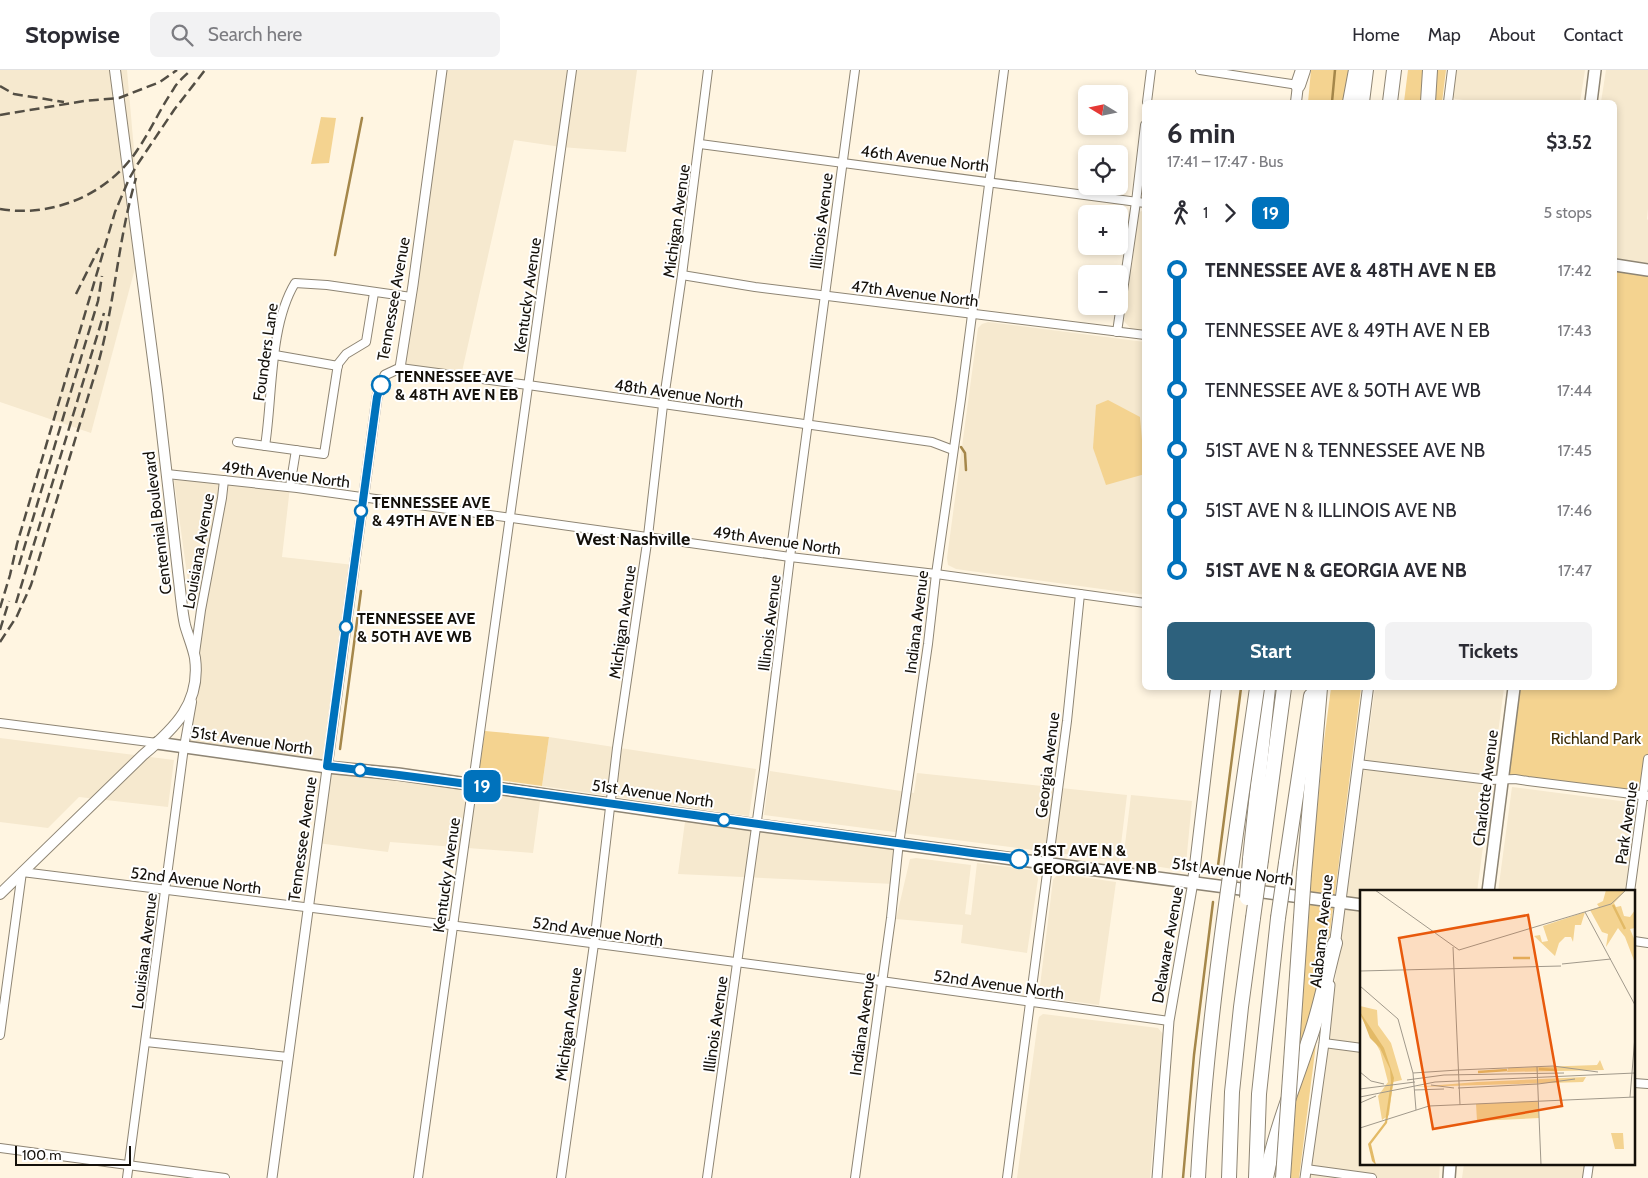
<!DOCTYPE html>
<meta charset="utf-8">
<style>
body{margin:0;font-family:Cabin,sans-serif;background:#f2f2f3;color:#2b2b33;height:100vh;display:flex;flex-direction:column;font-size:19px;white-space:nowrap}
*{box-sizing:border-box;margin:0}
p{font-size:16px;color:#7c7c81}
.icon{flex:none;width:28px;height:28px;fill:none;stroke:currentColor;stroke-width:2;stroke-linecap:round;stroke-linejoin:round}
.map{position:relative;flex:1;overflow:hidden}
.drawer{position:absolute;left:1142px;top:30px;width:475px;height:590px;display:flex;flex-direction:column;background:#fff;border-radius:8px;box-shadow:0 2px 8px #0003}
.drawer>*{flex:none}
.badge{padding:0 10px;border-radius:8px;font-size:18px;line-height:32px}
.needle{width:32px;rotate:280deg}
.controls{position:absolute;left:1078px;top:15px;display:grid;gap:10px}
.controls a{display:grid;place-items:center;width:50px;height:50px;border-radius:8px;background:#fff;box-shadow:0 2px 8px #0003;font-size:25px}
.scale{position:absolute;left:15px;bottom:12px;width:116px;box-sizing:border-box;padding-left:5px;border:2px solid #14100a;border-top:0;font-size:14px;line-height:18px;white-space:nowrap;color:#14100a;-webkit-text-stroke:4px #fff;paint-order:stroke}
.map>.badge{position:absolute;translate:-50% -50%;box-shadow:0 0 0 2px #fff}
.legs{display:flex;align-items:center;gap:8px;height:55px;padding:0 25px;font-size:16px}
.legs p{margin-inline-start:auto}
.headline{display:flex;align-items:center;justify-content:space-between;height:85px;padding:0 25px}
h1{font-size:28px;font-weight:700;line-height:38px}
.primary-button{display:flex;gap:10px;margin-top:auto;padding:10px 25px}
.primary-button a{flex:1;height:58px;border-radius:8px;background:#2d617d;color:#fff;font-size:20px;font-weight:700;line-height:58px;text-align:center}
.primary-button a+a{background:#f2f2f3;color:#2b2b33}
ul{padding:0 25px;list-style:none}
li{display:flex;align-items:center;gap:18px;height:60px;font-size:19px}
li i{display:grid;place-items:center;width:8px;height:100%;margin:0 6px;background:currentColor}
li i::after{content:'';width:12px;height:12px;margin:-6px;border:4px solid;border-radius:50%;background:#fff}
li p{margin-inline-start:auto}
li:first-child i{background:linear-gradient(#0000 50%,currentColor 0)}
li:last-child i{background:linear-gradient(currentColor 50%,#0000 0)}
header{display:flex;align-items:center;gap:30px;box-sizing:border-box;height:70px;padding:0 25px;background:#fff;border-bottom:1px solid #e1e1e2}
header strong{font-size:24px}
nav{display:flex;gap:28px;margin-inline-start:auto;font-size:18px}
.search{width:350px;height:45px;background:#f2f2f3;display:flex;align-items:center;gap:12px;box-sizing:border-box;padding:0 18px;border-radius:8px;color:#7c7c81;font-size:19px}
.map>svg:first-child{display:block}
</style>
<header>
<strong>Stopwise</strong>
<div class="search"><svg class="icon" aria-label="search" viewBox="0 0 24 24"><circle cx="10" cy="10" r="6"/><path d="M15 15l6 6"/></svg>Search here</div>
<nav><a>Home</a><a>Map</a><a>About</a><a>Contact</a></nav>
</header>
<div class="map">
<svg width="1648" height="1108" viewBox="0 0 1648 1108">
<rect width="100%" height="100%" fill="#fff5e1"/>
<g fill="#f6e9cf">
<path d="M0,0h127l15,172 -51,191 -91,-31z"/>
<path d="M440,0h197l-11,82 -65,-5 -47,-7 -53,236 -61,-8z"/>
<path d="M1455,0h130l-5,32h-100l-25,-3 -4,-4z"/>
<path d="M1606,0h42v139l-1,10 1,1v44l-33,-4v-158h-14z"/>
<path d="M1145,140v121l-14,-2 -7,-8 15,-109z"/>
<path d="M988,252l157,20v253l-189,-26 -8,-4 -1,-7 31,-230 4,-4z"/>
<path d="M174,410l116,7 -8,70 72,8 -27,201 214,28 -8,59 -143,-11 -2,10 -71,-9 10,-76 -142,-23 15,-134 -11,-21z"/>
<path d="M1375,618h129l-27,204h-115v272h78l-1,14h-131z"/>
<path d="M549,667l207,32 -7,47 -207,-30z"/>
<path d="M0,668l174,22 -6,47 -89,-10 -31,31 -48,-6z"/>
<path d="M770,701l144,22 3,-20 210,22 -8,66 -355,-46z"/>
<path d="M1512,717l124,16 -11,89h-127z"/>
<path d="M1131,725l61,6 -6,63 -3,4 -4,2 -56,-9z"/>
<path d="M686,744l213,29 -5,41 -216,-10z"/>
<path d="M916,788l55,7 -6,49 6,1 6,-52 54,7 5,2 2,7 -11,74 -66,-10 2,-18 -67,-6 14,-60z"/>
<path d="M1061,804l55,8 -17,123 -57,-8 -3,-3 14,-114 4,-5z"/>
<path d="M1043,944l115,14 5,6 -13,144h-133l21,-157 1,-4z"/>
<path d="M1464,1094h121l-2,14h-121z"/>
</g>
<g fill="#f4d390">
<path d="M1311,0h39l-5,32h-37z"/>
<path d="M1408,0h38l-4,32h-38z"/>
<path d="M321,47l15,1 -7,45 -18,1z"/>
<path d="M1615,195l33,5v488l-5,38 -141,-16 12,-92h101z"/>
<path d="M1108,330l32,17 5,57 -39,11 -13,-37 3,-43z"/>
<path d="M1331,618h30l-62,490h-19l44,-437z"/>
<path d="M485,661l64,6 -7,49 -64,-9z"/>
</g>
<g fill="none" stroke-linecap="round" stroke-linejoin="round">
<g stroke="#a5874a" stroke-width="2.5">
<path d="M1332,32l3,-32"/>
<path d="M335,185l27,-137"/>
<path d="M961,377l4,6 1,17"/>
<path d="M340,679l21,-158"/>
<path d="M1218,796l23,-178"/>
<path d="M1183,1108l11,-123 19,-153"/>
</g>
<defs>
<g id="minor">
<path d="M1200,0l98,15 1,-3"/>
<path d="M1147,32l4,-32"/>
<path d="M1448,32l4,-32"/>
<path d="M700,74l445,59"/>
<path d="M682,205l73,12 390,48"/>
<path d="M1117,262l19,-130 9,-77"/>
<path d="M275,285l63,11"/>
<path d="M400,298l128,17 404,57 21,8"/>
<path d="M237,372l87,12 14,-90 8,-10 20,-12 8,-49"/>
<path d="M265,376c8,-50 4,-120 30,-163l32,2 84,12"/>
<path d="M167,404l130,14 493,69 146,17 209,29"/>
<path d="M290,417l6,-37"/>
<path d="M195,583l6,-43 21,-112 2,-18"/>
<path d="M0,653l157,20"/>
<path d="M1358,694l132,16 25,-1 13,2 120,15"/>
<path d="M1630,822l18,-133"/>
<path d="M1634,871l14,2"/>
<path d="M0,965l22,-163 500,62 359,47 288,40"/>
<path d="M146,972l142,15"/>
<path d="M1324,973l38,5"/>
<path d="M1634,1013l14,1"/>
<path d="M0,1078l225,30"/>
<path d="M1306,1099l66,9"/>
<path d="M127,1108l57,-431 8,-45"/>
<path d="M418,1108l154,-1108"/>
<path d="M561,1108l33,-234 23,-196 31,-212 15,-131 19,-130 26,-205"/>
<path d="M707,1108l57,-408 26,-213 65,-487"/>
<path d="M855,1108l36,-260 7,-67 30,-207 8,-70 25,-175 43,-329"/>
<path d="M1007,1108l60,-457 13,-127"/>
<path d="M1587,1108l2,-14"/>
</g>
<g id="tertiary">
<path d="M272,1108l105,-781 8,-22 15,-7 13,-83 29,-215"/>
<path d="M1157,1108l12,-157 24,-139"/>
<path d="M1305,1108l19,-135 6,-58"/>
</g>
<g id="secondary">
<path d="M1296,32l2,-17"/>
<path d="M1193,812l23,-194"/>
<path d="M0,824l143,-139c32,-27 58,-52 52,-97 -2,-11 -7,-22 -10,-33 -2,-9 -3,-18 -4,-27l-24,-208 -42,-320"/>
<path d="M1335,873l33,-255"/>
</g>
<g id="primary">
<path d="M1591,32l4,-32"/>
<path d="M1615,195l33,5"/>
<path d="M157,673l170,24 71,7 358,51 606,80"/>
<path d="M1488,822l26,-204"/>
<path d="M1449,1108l1,-14"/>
</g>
<g id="motorway">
<path d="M1298,15l5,-15"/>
<path d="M1350,32l6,-32"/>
<path d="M1362,32l4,-32"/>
<path d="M1390,32l4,-32"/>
<path d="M1428,32l2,-32"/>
<path d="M1250,789l18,-171"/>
<path d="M1261,790l23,-172"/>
<path d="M1286,793l25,-167"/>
<path d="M1304,804l16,-186"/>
<path d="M1229,1108l3,-86 9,-85 12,-89"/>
<path d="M1256,1108l3,-84 19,-176"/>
<path d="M1266,1108c9,-47 27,-90 42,-135 12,-32 18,-67 27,-100"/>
</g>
</defs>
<use href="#minor" stroke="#8e8574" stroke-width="10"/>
<use href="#tertiary" stroke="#8e8574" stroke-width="11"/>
<use href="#secondary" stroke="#8e8574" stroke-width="12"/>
<use href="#primary" stroke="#8e8574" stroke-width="14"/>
<use href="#motorway" stroke="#8e8574" stroke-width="16"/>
<use href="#minor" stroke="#fff" stroke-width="8"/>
<use href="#tertiary" stroke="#fff" stroke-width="9"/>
<use href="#secondary" stroke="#fff" stroke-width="10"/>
<use href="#primary" stroke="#fff" stroke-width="11"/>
<use href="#motorway" stroke="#fff" stroke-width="14"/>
<g stroke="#534e44" stroke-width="2.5" stroke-dasharray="10 5" stroke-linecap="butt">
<path d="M0,16l14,8 50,8"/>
<path d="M0,45l84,-14 35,-3 41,-16 17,-12"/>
<path d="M0,139c53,9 109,-15 138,-60 13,-19 22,-40 35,-59 4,-8 12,-14 18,-20"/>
<path d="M76,224l23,-46"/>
<path d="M19,495l79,-264 4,-25"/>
<path d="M16,533l88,-290"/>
<path d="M0,538l10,-33 7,-31 98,-332 14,-33 8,-14 37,-55 31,-40"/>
<path d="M0,560l9,-29"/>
<path d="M0,572l17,-26 14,-31 67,-221c17,-61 20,-125 38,-186"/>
</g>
<defs>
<g id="motorway-bridge">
<path d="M1247,828l3,-39"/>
<path d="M1253,848l8,-58"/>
<path d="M1278,848l8,-55"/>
<path d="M1198,1108c9,-164 36,-328 59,-490"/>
<path d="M1283,1108l21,-304"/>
</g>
</defs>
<use href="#motorway-bridge" stroke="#8e8574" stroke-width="16" stroke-linecap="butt"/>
<use href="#motorway-bridge" stroke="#fff" stroke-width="14"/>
</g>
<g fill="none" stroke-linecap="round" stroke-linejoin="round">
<defs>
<path id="line-1" d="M381,315l-4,12 -50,369c231,28 461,64 692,93"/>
</defs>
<use href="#line-1" stroke="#fff" stroke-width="11"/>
<use href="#line-1" stroke="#0072bc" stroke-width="8"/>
</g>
<g fill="#fff" stroke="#0072bc" stroke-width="2.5">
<circle cx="381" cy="315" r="9"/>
<circle cx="361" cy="441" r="6"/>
<circle cx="346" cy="557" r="6"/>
<circle cx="360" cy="700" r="6"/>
<circle cx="724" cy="750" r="6"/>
<circle cx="1019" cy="789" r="9"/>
</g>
<g text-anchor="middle" stroke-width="4" stroke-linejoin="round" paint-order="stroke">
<g font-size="16" fill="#14100a" stroke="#fff">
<text transform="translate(925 88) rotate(7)" y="6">46th Avenue North</text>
<text transform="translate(676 151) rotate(-82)" y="6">Michigan Avenue</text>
<text transform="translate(821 151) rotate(-83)" y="6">Illinois Avenue</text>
<text transform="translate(915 223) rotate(7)" y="6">47th Avenue North</text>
<text transform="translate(527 225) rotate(-82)" y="6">Kentucky Avenue</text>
<text transform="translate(393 229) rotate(-80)" y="6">Tennessee Avenue</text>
<text transform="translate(265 282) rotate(-82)" y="6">Founders Lane</text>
<text transform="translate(679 323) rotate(8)" y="6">48th Avenue North</text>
<text transform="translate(286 404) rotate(7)" y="6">49th Avenue North</text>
<text transform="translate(157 453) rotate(-97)" y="6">Centennial Boulevard</text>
<text transform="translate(777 470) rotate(8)" y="6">49th Avenue North</text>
<text transform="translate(198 481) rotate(-80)" y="6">Louisiana Avenue</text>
<text transform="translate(622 552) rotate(-82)" y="6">Michigan Avenue</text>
<text transform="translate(916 552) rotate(-83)" y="6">Indiana Avenue</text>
<text transform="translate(769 553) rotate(-83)" y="6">Illinois Avenue</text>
<text transform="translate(252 670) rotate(8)" y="6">51st Avenue North</text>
<text transform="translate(1047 695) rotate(-83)" y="6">Georgia Avenue</text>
<text transform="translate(1485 718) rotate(-83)" y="6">Charlotte Avenue</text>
<text transform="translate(653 723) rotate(8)" y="6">51st Avenue North</text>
<text transform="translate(1626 753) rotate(-82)" y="6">Park Avenue</text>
<text transform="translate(302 769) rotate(-82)" y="6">Tennessee Avenue</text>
<text transform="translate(1233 801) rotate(8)" y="6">51st Avenue North</text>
<text transform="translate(446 805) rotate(-82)" y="6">Kentucky Avenue</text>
<text transform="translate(196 810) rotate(7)" y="6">52nd Avenue North</text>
<text transform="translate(598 861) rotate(8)" y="6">52nd Avenue North</text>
<text transform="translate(1321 861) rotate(-84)" y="6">Alabama Avenue</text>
<text transform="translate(1167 875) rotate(-80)" y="6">Delaware Avenue</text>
<text transform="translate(144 881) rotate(-83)" y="6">Louisiana Avenue</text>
<text transform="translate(999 914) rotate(8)" y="6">52nd Avenue North</text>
<text transform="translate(568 954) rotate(-82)" y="6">Michigan Avenue</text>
<text transform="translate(715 954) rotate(-82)" y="6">Illinois Avenue</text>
<text transform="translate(862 954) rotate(-82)" y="6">Indiana Avenue</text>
</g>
<g font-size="16" font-weight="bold" fill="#14100a" stroke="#fff" text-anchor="start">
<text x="395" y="312">TENNESSEE AVE<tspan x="395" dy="18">&amp; 48TH AVE N EB</tspan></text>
<text x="372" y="438">TENNESSEE AVE<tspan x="372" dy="18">&amp; 49TH AVE N EB</tspan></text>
<text x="357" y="554">TENNESSEE AVE<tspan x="357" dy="18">&amp; 50TH AVE WB</tspan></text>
<text x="1033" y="786">51ST AVE N &amp;<tspan x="1033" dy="18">GEORGIA AVE NB</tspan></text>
</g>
<g font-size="16" fill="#3b2b05" stroke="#fff">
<text x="1596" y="674">Richland Park</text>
</g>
<g font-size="18" font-weight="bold" fill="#14100a" stroke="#fff">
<text x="633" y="475">West Nashville</text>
</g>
</g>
<g transform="translate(1360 820)">
<rect width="275" height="275" fill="#fff5e1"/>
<path d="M246,0h20l-12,13 2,4 5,-1 3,10 6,1 5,-7v18l-5,1 5,12v22l-10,-26 -7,-9 -12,19 2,-13 -6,-2 -12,-22 9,-3 -2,-3 6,-3zM225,22l-4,13h-6l-2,17 -2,-5h-6l-6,6 -4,13 -21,-20 6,-1 2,7 6,-1 -5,-15zM0,116l17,4 1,15 13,18 10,34 1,3 -9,2 -4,33 -7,5 -4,-24 10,-14 -8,-31 -20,-36zM240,170l4,10 -97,2 1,-4 89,-3zM226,187l-3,5 -168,5 62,-5zM178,211l1,17 -62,3 -1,-17zM251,243h12l1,16h-9z" fill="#f4d390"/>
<path d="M0,122l24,36 10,30 -7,45 -16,21 5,21 -4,-4 -4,-17 17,-22 6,-40 -1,-13 -10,-21 -10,-10z" fill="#e3ba66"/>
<path fill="none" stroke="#e3ba66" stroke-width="2.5" d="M253,15l12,24M153,68h17M179,179l16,1M118,182l29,-2"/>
<path fill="none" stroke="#a1998b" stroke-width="1" d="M15,0l84,60 152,-46 15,-14M225,22l50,93M93,57l7,158M202,74l49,-5M0,81l201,-5M0,96l38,33 15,54 3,37M193,176l45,6M177,177l4,98M98,180l95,-4M0,182l11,9 13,3M53,183l45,-3M47,190l37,-5 120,-2M178,194l37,-5M71,195l23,3M98,198l80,-4M0,199l55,-7M54,200l30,-1M0,207l75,-15 200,-9M270,207l5,-61M0,213l16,-7M0,238l69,-22 206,-9"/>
<path fill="#e8590c" fill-opacity="0.15" stroke="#e8590c" stroke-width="2.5" d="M168,25l34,191 -129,23 -34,-191z"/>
<rect width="275" height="275" fill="none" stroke="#14100a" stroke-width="2.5"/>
</g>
</svg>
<div class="controls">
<a><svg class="needle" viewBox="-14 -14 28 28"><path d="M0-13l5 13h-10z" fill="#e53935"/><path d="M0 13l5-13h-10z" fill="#7c7c81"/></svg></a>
<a><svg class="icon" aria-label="locate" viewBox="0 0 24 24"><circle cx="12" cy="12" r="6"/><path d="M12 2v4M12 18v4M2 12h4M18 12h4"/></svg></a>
<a>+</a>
<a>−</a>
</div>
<div class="scale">100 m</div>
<b class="badge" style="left:482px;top:716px;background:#0072bc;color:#fff">19</b>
<section class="drawer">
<div class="headline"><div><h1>6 min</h1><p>17:41 – 17:47 · Bus</p></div><b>$3.52</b></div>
<div class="legs"><svg class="icon" aria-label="walk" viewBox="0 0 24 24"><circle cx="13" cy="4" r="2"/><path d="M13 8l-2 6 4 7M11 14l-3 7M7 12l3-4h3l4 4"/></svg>1<svg class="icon" aria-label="forward" viewBox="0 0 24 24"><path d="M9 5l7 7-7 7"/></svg><b class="badge" style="background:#0072bc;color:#fff">19</b><p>5 stops</p></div>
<ul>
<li><i style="color:#0072bc"></i><b>TENNESSEE AVE &amp; 48TH AVE N EB</b><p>17:42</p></li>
<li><i style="color:#0072bc"></i><span>TENNESSEE AVE &amp; 49TH AVE N EB</span><p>17:43</p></li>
<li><i style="color:#0072bc"></i><span>TENNESSEE AVE &amp; 50TH AVE WB</span><p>17:44</p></li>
<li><i style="color:#0072bc"></i><span>51ST AVE N &amp; TENNESSEE AVE NB</span><p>17:45</p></li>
<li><i style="color:#0072bc"></i><span>51ST AVE N &amp; ILLINOIS AVE NB</span><p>17:46</p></li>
<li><i style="color:#0072bc"></i><b>51ST AVE N &amp; GEORGIA AVE NB</b><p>17:47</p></li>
</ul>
<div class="primary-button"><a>Start</a><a>Tickets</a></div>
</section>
</div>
